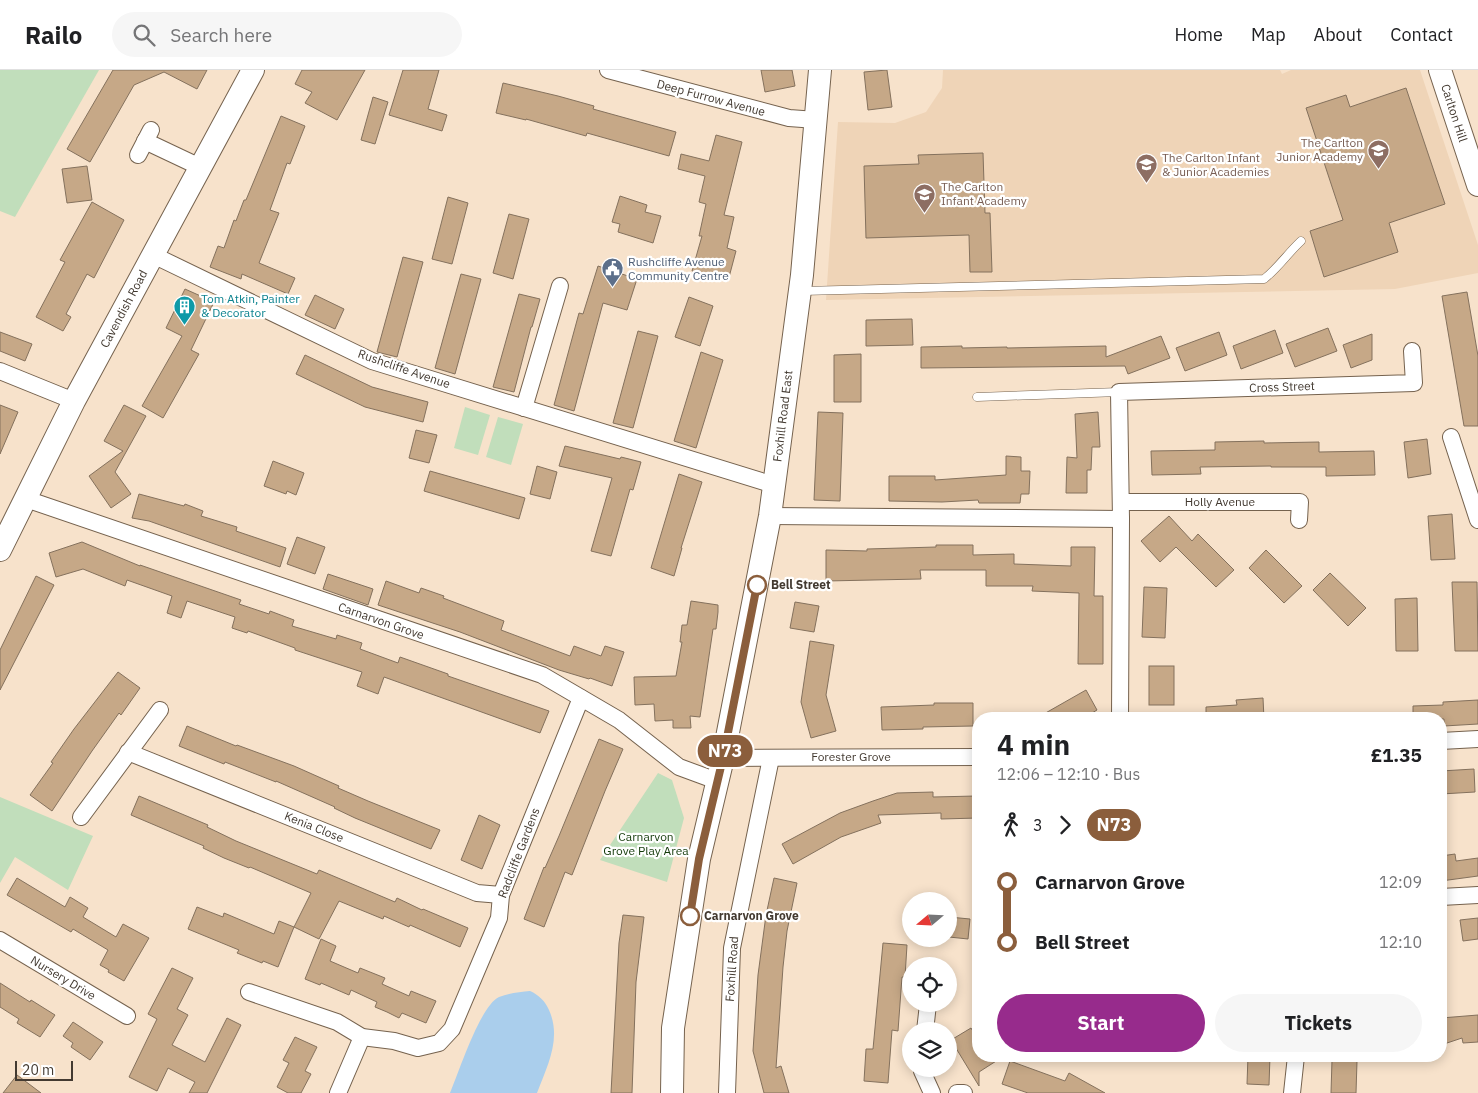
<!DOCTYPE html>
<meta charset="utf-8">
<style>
body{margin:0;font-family:"IBM Plex Sans",sans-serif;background:#f6f6f6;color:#202124;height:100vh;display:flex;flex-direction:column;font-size:19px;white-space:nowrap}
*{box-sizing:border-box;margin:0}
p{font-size:16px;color:#757577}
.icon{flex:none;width:28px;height:28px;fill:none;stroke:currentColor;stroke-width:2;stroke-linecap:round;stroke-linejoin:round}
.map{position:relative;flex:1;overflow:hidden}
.side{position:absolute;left:972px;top:642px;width:475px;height:350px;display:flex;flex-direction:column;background:#fff;border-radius:20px;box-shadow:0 2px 12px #0003}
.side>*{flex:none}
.badge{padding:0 10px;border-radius:16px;font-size:18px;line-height:32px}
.needle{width:32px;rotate:251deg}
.fabs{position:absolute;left:902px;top:822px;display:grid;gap:10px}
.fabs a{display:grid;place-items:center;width:55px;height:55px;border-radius:50%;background:#fff;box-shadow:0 2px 12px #0003;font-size:25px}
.scale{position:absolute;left:15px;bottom:12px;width:58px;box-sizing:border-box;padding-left:5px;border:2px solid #433a31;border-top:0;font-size:14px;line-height:18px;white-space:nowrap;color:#433a31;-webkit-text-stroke:4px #fff;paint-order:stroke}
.map>.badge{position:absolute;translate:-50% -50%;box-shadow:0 0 0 2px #fff}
.legs{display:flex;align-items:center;gap:8px;height:55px;padding:0 25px;font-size:16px}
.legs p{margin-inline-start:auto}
.headline{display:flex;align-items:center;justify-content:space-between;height:85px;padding:0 25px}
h1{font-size:28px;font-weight:700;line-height:38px}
.primary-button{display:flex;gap:10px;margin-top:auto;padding:10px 25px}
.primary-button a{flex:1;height:58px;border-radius:30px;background:#972b8c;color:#fff;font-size:20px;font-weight:700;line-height:58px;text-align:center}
.primary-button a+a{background:#f6f6f6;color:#202124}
ul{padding:0 25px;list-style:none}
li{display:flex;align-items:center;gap:18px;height:60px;font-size:19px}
li i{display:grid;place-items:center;width:8px;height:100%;margin:0 6px;background:currentColor}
li i::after{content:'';width:12px;height:12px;margin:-6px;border:4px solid;border-radius:50%;background:#fff}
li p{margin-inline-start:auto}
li:first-child i{background:linear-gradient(#0000 50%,currentColor 0)}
li:last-child i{background:linear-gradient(currentColor 50%,#0000 0)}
header{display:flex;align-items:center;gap:30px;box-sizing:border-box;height:70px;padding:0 25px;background:#fff;border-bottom:1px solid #e0e0e0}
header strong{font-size:24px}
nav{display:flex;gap:28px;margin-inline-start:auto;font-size:18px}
.search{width:350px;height:45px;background:#f6f6f6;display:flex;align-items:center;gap:12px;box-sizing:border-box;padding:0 18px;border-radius:28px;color:#757577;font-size:19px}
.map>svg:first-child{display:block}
</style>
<header>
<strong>Railo</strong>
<div class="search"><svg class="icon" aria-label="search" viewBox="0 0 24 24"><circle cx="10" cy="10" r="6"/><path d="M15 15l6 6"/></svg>Search here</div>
<nav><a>Home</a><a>Map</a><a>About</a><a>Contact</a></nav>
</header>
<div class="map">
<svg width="1478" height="1023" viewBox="0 0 1478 1023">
<rect width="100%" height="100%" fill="#f7e2cb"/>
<path fill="#efd4b7" d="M943,0h337l2,4 9,-4h129l58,175v28l-83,16 -569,11 12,-178 57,1 31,-11 16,-24z"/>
<g fill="#c1debb">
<path d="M0,0h99l-84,147 -15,-6z"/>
<path d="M465,337l25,8 -12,40 -24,-7z"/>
<path d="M498,347l25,7 -12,41 -25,-8z"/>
<path d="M658,703l14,7 12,38 -17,64 -67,-22z"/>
<path d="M0,727l93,39 -25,54 -53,-33 -15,26z"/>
</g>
<path fill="#aaceec" d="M530,921c9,4 15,10 19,19 13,29 -2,56 -12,83h-87c9,-21 30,-87 49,-96 10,-4 21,-5 31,-6z"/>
<g fill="#c6a887" stroke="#84715d">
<path d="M113,0h94l-10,19 -33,-17 -30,13 -44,77 -23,-13z"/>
<path d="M302,0h63l-28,50 -32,-17 7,-11 -17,-8z"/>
<path d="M403,0h36l-11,39 19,6 -5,16 -53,-16z"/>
<path d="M761,0h31l3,16 -30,6z"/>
<path d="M887,0l5,37 -24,3 -4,-38z"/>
<path d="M503,13l55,13 36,10 -1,3 83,23 -7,24 -82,-23 -1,3 -60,-17v1l-30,-7z"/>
<path d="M1406,18l39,116 -56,19 9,29 -74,25 -14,-46 33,-11 -37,-112 40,-13 4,12z"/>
<path d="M373,27l15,5 -13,42 -14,-4z"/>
<path d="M281,46l24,10 -15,38 -3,-1 -17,47 9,3 -20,50 36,15 -7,16 -46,-20 -1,5 -31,-12 8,-21 6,2 10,-28 2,1 8,-21h2z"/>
<path d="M716,65l26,7 -18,73 10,2 -7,31 9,3 -8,30 -36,-10 10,-35h-3l7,-32 -7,-2 6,-26 -27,-7 3,-15 28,7z"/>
<path d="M983,83l2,60h5l2,59h-22l-1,-37 -103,3 -2,-72 55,-2 -1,-9z"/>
<path d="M87,96l5,34 -25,3 -5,-34z"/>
<path d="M620,126l27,9 -2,7 16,4 -8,27 -35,-11 2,-8 -8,-2z"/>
<path d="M448,127l20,6 -16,61 -20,-5z"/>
<path d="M92,132l32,18 -30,58 -7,-4 -21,40 5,3 -8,14 -27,-14 29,-55 -5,-2z"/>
<path d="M509,144l20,5 -16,60 -20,-6z"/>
<path d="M403,187l20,5 -26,95 -20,-5z"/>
<path d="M598,196l39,13 -10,31 -24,-7 -29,108 -20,-6 25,-92 4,1z"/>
<path d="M461,204l20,5 -26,95 -20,-6z"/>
<path d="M185,219l29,13 -23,48 8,4 -36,64 -21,-12 40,-70 -16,-8z"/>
<path d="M1467,222l11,64v70h-14l-22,-130z"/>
<path d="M519,224l21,5 -8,28h-1l-17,65 -21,-5z"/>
<path d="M315,225l29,14 -9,20 -30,-14z"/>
<path d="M689,227l24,9 -13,40 -25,-9z"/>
<path d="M912,249l1,26 -47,1v-26z"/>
<path d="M1328,258l9,23 -42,16 -9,-23z"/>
<path d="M1275,260l8,23 -42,16 -8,-23z"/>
<path d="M638,261l20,5 -25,92 -20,-5z"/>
<path d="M0,262l32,12 -7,17 -25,-10z"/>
<path d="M1219,262l8,23 -42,16 -9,-23z"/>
<path d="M1372,264v26l-21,8 -8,-23z"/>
<path d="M1161,266l9,22 -42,16 -3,-8 -204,2v-21l41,-1v2l45,-1v1l99,-2v11z"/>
<path d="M701,282l22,8 -27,88 -22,-7z"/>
<path d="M861,284v48h-27v-47z"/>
<path d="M305,285l67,32 56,15 -5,20 -58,-15 -69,-33z"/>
<path d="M0,335l18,7 -18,42z"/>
<path d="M124,335l22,11 -31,56 16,22 -20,14 -22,-32 34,-25 -19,-10z"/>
<path d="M818,342l25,1 -3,88 -26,-1z"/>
<path d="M1098,342l2,35h-8l-1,23h-4v23h-21l1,-36 10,1 -2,-44z"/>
<path d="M416,360l21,5 -8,28 -20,-5z"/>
<path d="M1427,369l4,35 -23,4 -4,-36z"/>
<path d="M1264,371v2l55,-1v10l55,-1 1,24 -49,1v-9h-55v-1l-71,1 1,7 -49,1 -1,-24 64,-1v-8z"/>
<path d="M565,376l55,13 1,-2 20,5 -8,28 -3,-1 -19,67 -20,-5 21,-73 -53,-12z"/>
<path d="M1006,386l15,1v14h9l-1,23h-8l-1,9h-41l-1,-3 -36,2 -53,-1v-25h46v4l71,-5z"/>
<path d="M273,391l31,12 -8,22 -9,-4 -1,3 -22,-8z"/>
<path d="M537,396l20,6 -7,27 -20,-5z"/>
<path d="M430,401l95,27 -6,21 -95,-28z"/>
<path d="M679,404l23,8 -21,66h1l-8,28 -23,-8z"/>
<path d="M139,424l45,12 1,-2 18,7 -2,5 36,11 -1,4 50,17 -6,19 -131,-46 -17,-3z"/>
<path d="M1452,444l3,45 -24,1 -3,-44z"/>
<path d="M1169,446l23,25 6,-7 36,36 -18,17 -40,-40 -16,15 -19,-21z"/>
<path d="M297,467l28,10 -10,27 -28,-10z"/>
<path d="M82,472l58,24v-1l101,35 -2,4 30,10 1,-3 24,9 -2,6 44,13 1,-4 25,8 -2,6 38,14 2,-6 48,17v2l101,35 -9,22 -156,-56 -6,17 -21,-8 5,-14 -67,-22v-2l-47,-17 -1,2 -15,-5 3,-11 -48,-16 -6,17 -14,-5 5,-17 -45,-16 -2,6 -42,-17 -27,8 -7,-24z"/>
<path d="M936,475h37v10l41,-1v10l57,2v-19h24l-1,49h9v68h-25l1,-71 -47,-2 1,-5h-47v-16h-66l1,9 -95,2v-31l41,1v-2l69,-2z"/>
<path d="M1266,480l36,36 -18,17 -35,-35z"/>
<path d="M1330,503l36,35 -18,18 -35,-36z"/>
<path d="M328,504l45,15 -5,16 -45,-16z"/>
<path d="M36,506l18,9 -54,105v-40z"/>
<path d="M386,511l33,12 2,-5 23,8 -1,2 61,23 -3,9 69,26 4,-10 27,10 4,-10 19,6 -12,34 -22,-8 -1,1 -30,-9 -99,-38 -82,-27z"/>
<path d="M1452,512h25l1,69h-23z"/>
<path d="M1144,517l23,1 -2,50 -23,-1z"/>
<path d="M1417,528l1,53h-22l-1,-52z"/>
<path d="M691,531l27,4v7l-2,17h-3l-13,88 -10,-1 1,12h-18v-8l-18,1 -1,-17 -19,1 -1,-28 42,-1 6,-34h-2l2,-17h5z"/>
<path d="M795,532l24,4 -5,26 -24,-4z"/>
<path d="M810,571l24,4 -8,50 10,36 -25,7 -10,-36z"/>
<rect x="1149" y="596" width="25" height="39"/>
<path d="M118,602l22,16 -19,27 -2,-2 -27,38 -40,60 -22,-16 23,-32 -2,-1 23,-33z"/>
<path d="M1086,620l11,20 -15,9h-47z"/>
<path d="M1263,628l1,21h-58v-12l31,-2 -1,-5z"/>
<path d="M1478,630v24l-34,2v-7h-31v-13l30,-1v-3z"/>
<path d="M934,633h39v23l-50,1v2l-41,1 -1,-23 53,-2z"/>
<path d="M187,656l49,20 1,-1 57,21 45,20 -1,2 30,13 72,29 -9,19 -76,-31 -21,-10 1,-1 -59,-26v1l-51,-20 -1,2 -45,-18z"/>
<path d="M599,669l24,10 -18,42 -33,84 -7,-3 -21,55 -20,-8 20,-52 1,1 14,-32z"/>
<path d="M1474,699l1,23 -34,2v-23z"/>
<path d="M933,722v5l43,-1 2,22 -37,1v-6l-63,2 3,8 -40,14 -48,27 -11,-20 58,-31 33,-12 24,-8z"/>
<path d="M139,726l69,29 -1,2 29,14 81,33 2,-4 76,32 2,-4 25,12 1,-1 45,19 -8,19 -50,-22 -1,2 -25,-11 -1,3 -44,-18 -20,38 -25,-12 17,-34 -61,-26 -1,1 -25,-10 -21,-10 1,-2 -73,-31z"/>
<path d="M479,745l21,10 -18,44 -21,-9z"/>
<path d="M1455,784l1,7 22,-3v18l-37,5v-25z"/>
<path d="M17,808l48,29 5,-10 18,11 -5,9 33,20 7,-13 26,14 -25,43 -16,-9 1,-2 -9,-5 8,-15 -35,-21 -2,3 -64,-37z"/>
<path d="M774,808l23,5 -10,48 -4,36 -7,101 5,-2 8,27h-25l-11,-42 5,-76 8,-60z"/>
<path d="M197,837l26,10 1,-4 50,21 5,-13 15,6 -16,40 -15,-6 -1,2 -25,-10 2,-3 -51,-21z"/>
<path d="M623,845l21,2 -8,65 -4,111h-21l8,-150z"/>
<path d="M949,847l21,2 -2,20 -19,-2z"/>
<path d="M1478,848v21l-15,2 -3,-21z"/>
<path d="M321,869l15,7 -6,15 28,12 2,-5 25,10 -3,6 27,12 2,-5 25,10 -10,22 -24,-10 -3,5 -12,-6 -12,-5 2,-5 -26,-12 -2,5 -28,-12 -1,2 -15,-6z"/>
<path d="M883,873l24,2 -2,32h-3l-4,54 -6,-1 -4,53 -24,-2 2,-32h7z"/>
<path d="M172,898l21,10 -16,31 11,6 -16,30 33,17 22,-44 14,7 -34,68h-18l6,-11 -27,-14 -11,23 -28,-14 28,-58 -9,-5z"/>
<path d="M0,913l30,19 1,-2 24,15 -15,22 -23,-14 2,-4 -19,-12z"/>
<path d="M1478,945v27l-15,1 -1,-5 -21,7v-27z"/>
<path d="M73,952l30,20 -13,18 -19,-13 2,-4 -10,-7z"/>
<path d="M971,958l8,13v15h25l-25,16v14l-28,-46z"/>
<path d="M295,967l22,10 -12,24 6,3 -10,19h-13l-11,-6 12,-24 -6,-3z"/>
<path d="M1248,986h22l-1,29 -22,-1z"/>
<path d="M1332,990l25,1 -1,32h-25z"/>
<path d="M1010,991l55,20 4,-8 36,20h-77l-26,-9z"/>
<path d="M17,1005l24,18h-38z"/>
</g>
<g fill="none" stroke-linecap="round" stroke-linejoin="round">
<defs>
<g id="lane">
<path d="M802,221l462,-12c14,-11 24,-26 37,-38"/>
<path d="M977,327l142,-5"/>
</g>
<g id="street">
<path d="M608,0l181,48 27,2"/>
<path d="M145,71l55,26"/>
<path d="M138,85l13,-25"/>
<path d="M153,185l219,106 402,124"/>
<path d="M0,301l74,30"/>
<path d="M524,338l36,-122"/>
<path d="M1451,367l27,83"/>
<path d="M26,429l516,176 77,45 60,47 38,14"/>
<path d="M1121,432h179l-1,18"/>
<path d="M770,446l351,3"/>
<path d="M1120,649l1,-200 -2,-127 295,-9 -2,-32"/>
<path d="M1441,671l37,-2"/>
<path d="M128,682l349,141 24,2"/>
<path d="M723,688l256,-1"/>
<path d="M81,747l79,-107"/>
<path d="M1441,827l37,-2"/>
<path d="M0,870l127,76"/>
<path d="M249,922l88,30 25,15 32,4 24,7 21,-5 13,-14 47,-111 2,-23 80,-197"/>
<path d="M925,961l3,-27"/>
<path d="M922,999v2l10,22"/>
<path d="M338,1023l24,-56"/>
<path d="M727,1023l5,-145 39,-190"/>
<path d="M957,1023h7"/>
<path d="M1292,1023l4,-37"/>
</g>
<g id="secondary">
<path d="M1440,0l38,115"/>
<path d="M0,480l74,-149 179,-331"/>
<path d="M672,1023l1,-65 26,-169 24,-101 47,-242 32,-241 18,-205"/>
</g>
</defs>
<use href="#lane" stroke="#75624e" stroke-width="9"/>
<use href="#street" stroke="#75624e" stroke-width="18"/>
<use href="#secondary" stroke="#75624e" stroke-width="24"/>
<use href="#lane" stroke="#fff" stroke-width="8"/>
<use href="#street" stroke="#fff" stroke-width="16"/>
<use href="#secondary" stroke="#fff" stroke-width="22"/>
</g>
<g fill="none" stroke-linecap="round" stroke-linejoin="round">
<defs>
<path id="line-1" d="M690,846l9,-57 24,-101 34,-173"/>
</defs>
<use href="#line-1" stroke="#fff" stroke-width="11"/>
<use href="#line-1" stroke="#8b5e3c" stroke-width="8"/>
</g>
<defs>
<symbol id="school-pin" viewBox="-11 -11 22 30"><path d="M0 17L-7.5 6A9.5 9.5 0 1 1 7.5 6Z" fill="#8d6e63" stroke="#fff"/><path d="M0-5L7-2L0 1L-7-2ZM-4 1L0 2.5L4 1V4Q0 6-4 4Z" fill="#fff"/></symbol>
<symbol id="civic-pin" viewBox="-11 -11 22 30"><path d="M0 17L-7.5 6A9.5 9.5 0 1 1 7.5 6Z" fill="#5c6f8a" stroke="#fff"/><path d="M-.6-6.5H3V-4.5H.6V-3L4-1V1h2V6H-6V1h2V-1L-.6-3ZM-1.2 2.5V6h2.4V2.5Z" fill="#fff"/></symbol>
<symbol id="building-pin" viewBox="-11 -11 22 30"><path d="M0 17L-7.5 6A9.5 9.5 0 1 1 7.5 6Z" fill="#0f9aa8" stroke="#fff"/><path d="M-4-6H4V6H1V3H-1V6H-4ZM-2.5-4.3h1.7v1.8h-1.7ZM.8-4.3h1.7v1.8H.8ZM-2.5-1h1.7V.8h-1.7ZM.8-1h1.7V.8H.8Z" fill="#fff"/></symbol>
</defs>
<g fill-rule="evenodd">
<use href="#school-pin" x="1366" y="68" width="25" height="34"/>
<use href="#school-pin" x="1134" y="82" width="25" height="34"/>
<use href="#school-pin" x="912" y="112" width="25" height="34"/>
<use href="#civic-pin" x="600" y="186" width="25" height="34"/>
<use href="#building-pin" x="172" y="224" width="25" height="34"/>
</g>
<g fill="#fff" stroke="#8b5e3c" stroke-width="2.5">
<circle cx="757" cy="515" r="9"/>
<circle cx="690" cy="846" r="9"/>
</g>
<g text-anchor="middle" stroke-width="4.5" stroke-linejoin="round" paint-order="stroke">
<g font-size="12" fill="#433a31" stroke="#fff">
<text transform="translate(711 28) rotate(15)" y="4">Deep Furrow Avenue</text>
<text transform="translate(1454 43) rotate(72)" y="4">Carlton Hill</text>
<text transform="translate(124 239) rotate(-62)" y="4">Cavendish Road</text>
<text transform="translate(404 299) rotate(19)" y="4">Rushcliffe Avenue</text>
<text transform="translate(1282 317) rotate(-2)" y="4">Cross Street</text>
<text transform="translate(783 346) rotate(-83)" y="4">Foxhill Road East</text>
<text x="1220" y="436">Holly Avenue</text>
<text transform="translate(381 551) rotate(19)" y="4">Carnarvon Grove</text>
<text x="851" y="691">Forester Grove</text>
<text transform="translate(314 757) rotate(22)" y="4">Kenia Close</text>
<text transform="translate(519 783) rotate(-69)" y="4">Radcliffe Gardens</text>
<text transform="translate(732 899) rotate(-86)" y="4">Foxhill Road</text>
<text transform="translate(63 908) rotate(31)" y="4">Nursery Drive</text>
</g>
<g font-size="12" fill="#785e54" stroke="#fff" text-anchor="start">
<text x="1363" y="77" text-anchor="end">The Carlton<tspan x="1363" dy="14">Junior Academy</tspan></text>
<text x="1162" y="92">The Carlton Infant<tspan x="1162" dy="14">&amp; Junior Academies</tspan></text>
<text x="941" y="121">The Carlton<tspan x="941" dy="14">Infant Academy</tspan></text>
</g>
<g font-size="12" fill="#4e5e75" stroke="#fff" text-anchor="start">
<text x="628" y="196">Rushcliffe Avenue<tspan x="628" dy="14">Community Centre</tspan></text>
</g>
<g font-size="12" fill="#0d838f" stroke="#fff" text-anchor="start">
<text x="201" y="233">Tom Atkin, Painter<tspan x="201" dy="14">&amp; Decorator</tspan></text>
</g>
<g font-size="12" font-weight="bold" fill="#433a31" stroke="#fff" text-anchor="start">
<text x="771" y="519">Bell Street</text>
<text x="704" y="850">Carnarvon Grove</text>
</g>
<g font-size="12" fill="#123908" stroke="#fff">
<text x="646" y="771">Carnarvon<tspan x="646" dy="14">Grove Play Area</tspan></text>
</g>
</g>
</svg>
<div class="fabs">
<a><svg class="needle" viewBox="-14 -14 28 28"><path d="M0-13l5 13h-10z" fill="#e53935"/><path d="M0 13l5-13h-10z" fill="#757577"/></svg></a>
<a><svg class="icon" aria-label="locate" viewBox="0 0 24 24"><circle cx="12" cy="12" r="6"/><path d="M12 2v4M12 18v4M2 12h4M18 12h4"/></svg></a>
<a><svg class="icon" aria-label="layers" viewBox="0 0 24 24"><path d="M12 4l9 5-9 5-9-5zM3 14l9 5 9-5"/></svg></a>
</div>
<div class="scale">20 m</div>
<b class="badge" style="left:725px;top:681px;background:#8b5e3c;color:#fff">N73</b>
<section class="side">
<div class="headline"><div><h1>4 min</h1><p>12:06 – 12:10 · Bus</p></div><b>£1.35</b></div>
<div class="legs"><svg class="icon" aria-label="walk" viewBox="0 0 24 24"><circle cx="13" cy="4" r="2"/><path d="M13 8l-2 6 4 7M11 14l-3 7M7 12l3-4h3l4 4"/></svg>3<svg class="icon" aria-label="forward" viewBox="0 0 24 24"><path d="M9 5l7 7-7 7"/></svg><b class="badge" style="background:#8b5e3c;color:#fff">N73</b></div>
<ul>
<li><i style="color:#8b5e3c"></i><b>Carnarvon Grove</b><p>12:09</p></li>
<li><i style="color:#8b5e3c"></i><b>Bell Street</b><p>12:10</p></li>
</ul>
<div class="primary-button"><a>Start</a><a>Tickets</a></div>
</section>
</div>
